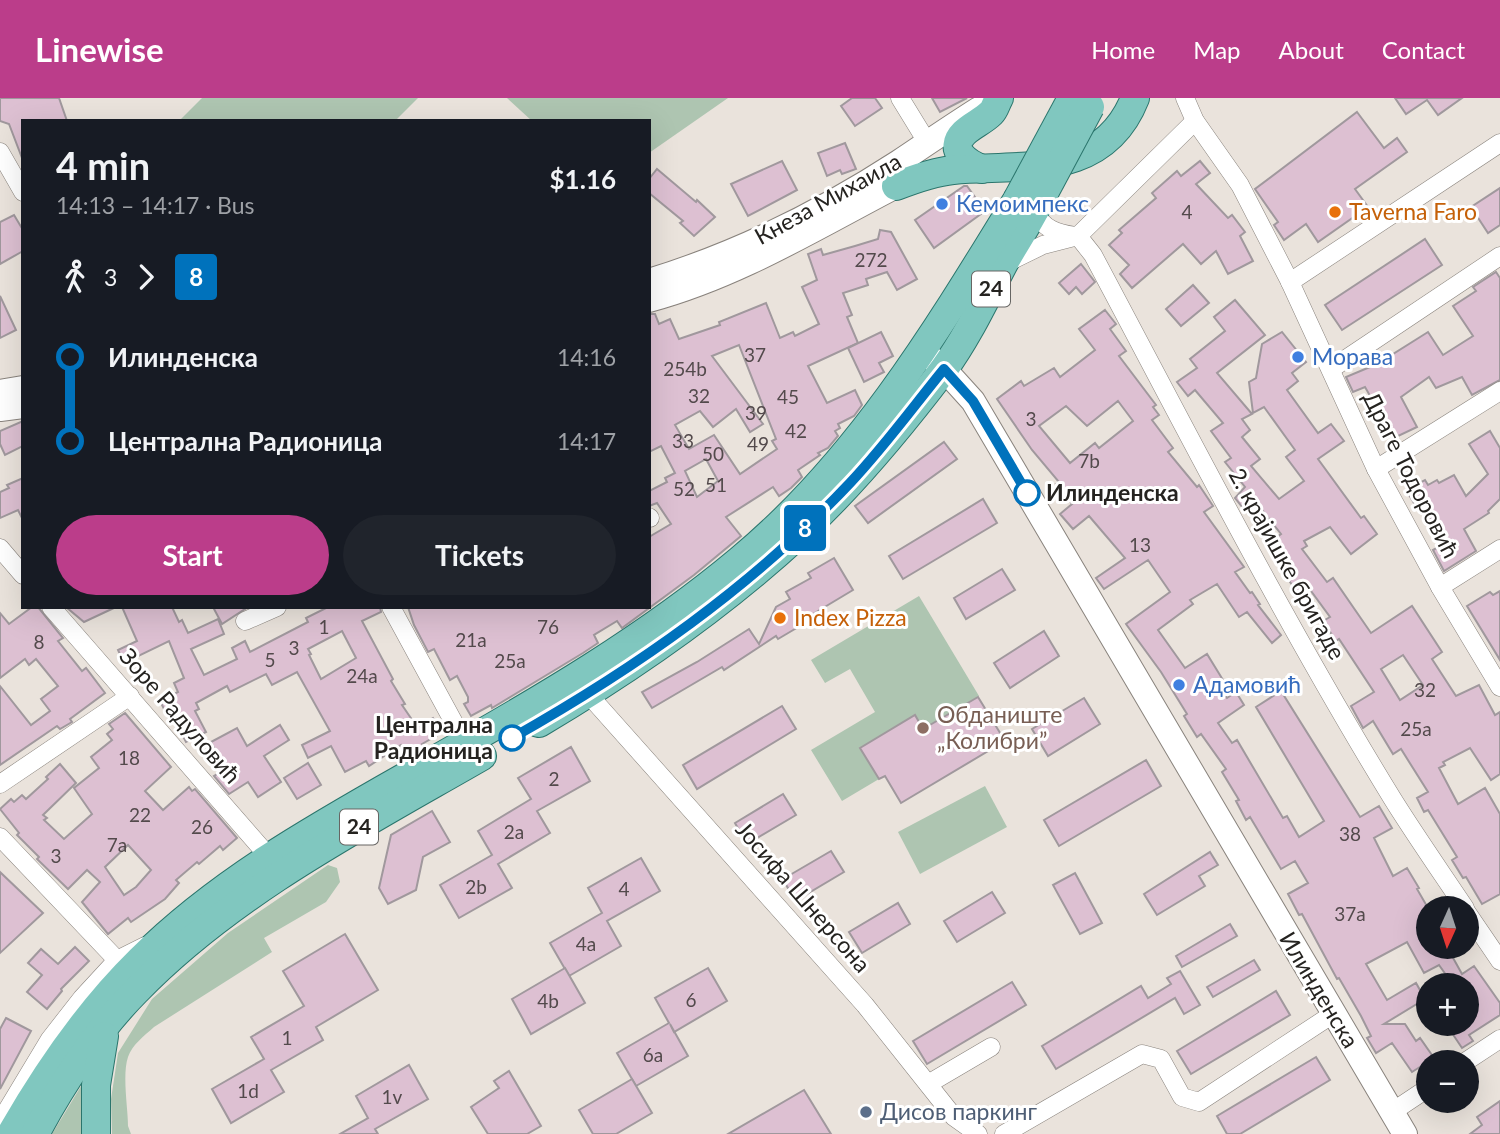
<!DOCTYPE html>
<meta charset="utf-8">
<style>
body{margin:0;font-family:Lato,sans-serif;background:#20242c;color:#f1f3f6;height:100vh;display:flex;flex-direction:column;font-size:26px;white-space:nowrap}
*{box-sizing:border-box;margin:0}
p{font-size:23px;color:#9ea1a6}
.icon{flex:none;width:38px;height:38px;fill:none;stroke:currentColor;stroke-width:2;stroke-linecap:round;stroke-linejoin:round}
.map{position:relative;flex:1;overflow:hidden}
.panel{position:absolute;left:21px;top:21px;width:630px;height:490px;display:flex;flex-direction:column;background:#171b24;border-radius:0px;box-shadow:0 7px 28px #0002}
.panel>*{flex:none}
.badge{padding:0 14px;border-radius:5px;font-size:24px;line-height:46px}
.needle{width:46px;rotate:183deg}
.fabs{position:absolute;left:1416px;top:798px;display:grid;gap:14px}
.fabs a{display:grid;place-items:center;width:63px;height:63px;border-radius:50%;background:#171b24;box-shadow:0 7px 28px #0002;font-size:35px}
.map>.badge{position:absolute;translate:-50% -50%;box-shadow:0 0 0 4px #fff}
.legs{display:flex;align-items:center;gap:10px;height:77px;padding:0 35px;font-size:23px}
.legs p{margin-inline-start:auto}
.summary{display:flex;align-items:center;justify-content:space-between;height:119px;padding:0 35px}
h1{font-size:38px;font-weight:700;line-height:52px}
.primary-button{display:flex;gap:14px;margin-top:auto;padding:14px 35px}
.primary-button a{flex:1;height:80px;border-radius:42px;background:#bb3d8a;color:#fff;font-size:28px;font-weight:700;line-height:80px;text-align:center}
.primary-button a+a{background:#20242c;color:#f1f3f6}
ul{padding:0 35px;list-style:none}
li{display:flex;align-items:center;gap:24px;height:84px;font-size:26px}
li i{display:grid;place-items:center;width:10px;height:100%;margin:0 9px;background:currentColor}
li i::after{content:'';width:18px;height:18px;margin:-9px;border:5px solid;border-radius:50%;background:#171b24}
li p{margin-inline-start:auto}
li:first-child i{background:linear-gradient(#0000 50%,currentColor 0)}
li:last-child i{background:linear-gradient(currentColor 50%,#0000 0)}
header{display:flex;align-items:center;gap:42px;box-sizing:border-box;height:98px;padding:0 35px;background:#bb3d8a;color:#fff}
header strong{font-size:33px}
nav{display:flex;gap:38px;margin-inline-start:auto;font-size:24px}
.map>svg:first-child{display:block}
</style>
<header>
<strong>Linewise</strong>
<nav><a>Home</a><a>Map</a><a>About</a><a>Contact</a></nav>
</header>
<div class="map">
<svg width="1500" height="1036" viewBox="0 0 1500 1036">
<rect width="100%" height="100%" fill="#eae3dc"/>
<g fill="#aec5b1">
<path d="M202,0h216l-23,23h-216z"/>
<path d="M507,0h221l-79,55v-32h-117z"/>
<path d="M919,498l60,100 -56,33 -8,-14 -54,33 18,31 -37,22 -31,-51 64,-38 -25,-43 -25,14 -14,-23z"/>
<path d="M985,688l22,41 -87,47 -22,-42z"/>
<path d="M328,767l9,3 3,14 -14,20 -62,36 8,14 -118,75c-10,9 -22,18 -26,30 -6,18 0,51 0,69l3,8h-19l-1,-35 7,-46 34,-54 76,-66z"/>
<path d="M89,975l-2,61h-35z"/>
</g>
<g fill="#ddc0d2" stroke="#a0989d" stroke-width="2" fill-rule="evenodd">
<path d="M0,0h59l8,23h-44l-1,37 -13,-34 -9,-3z"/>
<path d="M852,0h23l7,10 -27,18 -14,-20z"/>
<path d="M932,0h35l-27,14z"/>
<path d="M1395,0h67l-24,17 -11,-15 -21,14z"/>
<path d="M1357,14l27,36 13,-10 10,14 -52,37 13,18 -50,35 -12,-18 -22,16 -10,-15 4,-3 -23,-33z"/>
<path d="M845,45l11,26 -14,5 -2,-4 -13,6 -9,-23z"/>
<path d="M782,63l15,29 -49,26 -17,-32z"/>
<path d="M1200,63l10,12 -14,11 32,34 4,-3 13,17 -5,4 13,25 -25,13 -12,-23 -15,13 -18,-20 -51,44 -12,-14 9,-9 -20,-20 13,-12 -3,-3 37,-32 -4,-5 25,-22 4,5z"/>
<path d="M657,71l39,33 1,-2 18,17 -21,19 -14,-13 3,-2 -34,-28v-14z"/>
<path d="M964,88h3l18,25 -51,37 -19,-28z"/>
<path d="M1500,90v37l-12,8 -17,-26z"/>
<path d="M14,117l9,15v21l-23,13v-42z"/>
<path d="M880,132l11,2 26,47 -20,11 -10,-18 -21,7 2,6 -25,8 9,22 -5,2 11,26 -50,23 19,37 28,-13 7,15 -8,11 -16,8 2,4 -5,3 3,5 -10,12 -10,5 2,2 -22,15 4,7 -11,11 -12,8 -6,-9 -47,30 15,19 -47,39 -72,53 -5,-7 -23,14 4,8 -15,10 -91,55 -1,-3 -20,11 -7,-12 4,-2v-5l-11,-21 -7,4 -16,-31 -6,3 -14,-27 -6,-18h241v-70l22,-13 -14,-21 -8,3v-15l18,-9 -2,-4 10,-5 -14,-27 -12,6v-138h6l4,10 11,-5 9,20 41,-14 -1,-3 47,-19 14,35 13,-6 2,4 24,-12 -17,-37 15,-7 -9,-26 13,-5 2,6 32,-9 23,-7zM739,247l37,94 -4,2 5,8 -37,25 -26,-39 -25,14 -14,-24 25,-14 13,16 23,-18 14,23 13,-8 -51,-68zM706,361l12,22 -21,16 -12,-26z"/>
<path d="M1425,141l17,26 -100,65 -17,-25z"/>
<path d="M1081,166l14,18 -13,12 -6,-7 -7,7 -10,-11z"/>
<path d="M1496,174l4,6v102l-28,15 -10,-18 -26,11 -7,-11 -28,20 16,30 -23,11 -29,-51 -12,5 -7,-15 31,-13 51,-32 15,23 30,-19 -20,-30 23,-15 -3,-4z"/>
<path d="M1193,187l16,18 -28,23 -15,-17z"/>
<path d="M0,198l16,34 -16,8z"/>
<path d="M1235,202l30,35 -48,38 35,41 -10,5 8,11 -8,7 18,22 -9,7 28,33 25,-18 -18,-24 9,-7 -31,-43 -11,6 -4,-31 7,-4 6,-34 20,-12 24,30 -14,11 6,8 -11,9 31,43 13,-9 13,17 -26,18 43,59 3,-2 13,18 -26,20 -21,-27 -26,14 3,5 -5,3 25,33 6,-4 38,55 41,-27 30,46 -10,7 24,37 23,-11 16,30 5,-3v62l-9,6 -21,-32 -27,14 2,3 -6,3 19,36 27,-16 15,26v80l-18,10 -16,-27 -3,1 -11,-18 5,-3 -29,-47 -4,2 -7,-14 11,-6 -27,-43 -8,5 -20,-33 -10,7 -12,-22 23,-14 -35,-53 -3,2 -13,-20 7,-4 -22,-30 -9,7 -15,-20 5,-4 -20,-27 12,-9 -23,-29 -11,8 -12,-15 10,-11 -20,-25 6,-4 -20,-27 12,-8 -28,-33 -7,6 -11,-14 20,-14 -7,-9 35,-28 -11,-14zM1403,557l20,30 -23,15 -19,-31z"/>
<path d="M1105,212l11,14 -6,5 16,22 -7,5 37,49 -3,2 6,8 -7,5 21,28 -5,4 29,35 2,-2 14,21 -9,6 40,55 -9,5 15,21 2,-1 8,12 -2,1 23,30 -9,8 -25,-31 -8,5 -22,-33 -27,16 3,4 -35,26 27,38 22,-14 16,26 -6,5 10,13 9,-6 8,13 -26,18 14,20 5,-3 46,78 4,-2 12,21 25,-16 -68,-114 25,-16 79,126 19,-11 13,22 -18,10 19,38 14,-8 12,20 -2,1 11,19v39h19l15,27 12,-8 26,37v12l-31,20 4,6 -11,7 -16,-24h20v-39h-20l5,-3 -12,-17 -15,8 -17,-31 -41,22 21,36 29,-17 9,16 -41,25h21l11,17 4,-3 14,20 -22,14 -20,-29 -16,10 -9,-15 4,-2 -10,-20 -22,-38 -2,1 -35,-65 -3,1 -11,-21 20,-11 -13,-22 -14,8 -31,-52 -4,3 -10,-19 3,-1 -17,-28 4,-3 -25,-35 -4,3 -13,-21 3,-2 -26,-42 -35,-48 44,-32 -22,-32 -44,29 -8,-11 29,-20 -36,-42 -16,13 -13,-15 12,-10 -16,-20 3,-2 -27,-32 -35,-51 24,-18 3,5 30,-18 6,9 35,-27 -16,-21zM1118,303l15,20 -34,27 -4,-5 -25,20 -31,-37 27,-20 21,20z"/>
<path d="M881,234l12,24 -14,7 5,9 -20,10 -16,-34z"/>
<path d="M23,323v25l-18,9 -5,-11v-13z"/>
<path d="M1490,333l10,17v51l-12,12 1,2 -25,16 12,22 -32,20 -11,-21 11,-6 -19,-34 -5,3 -14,-23 19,-10 3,5 9,-5 2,3 15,-8 12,21 22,-22 -19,-30z"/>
<path d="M944,344l13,17 -89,64 -13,-17z"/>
<path d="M23,380v42l-5,-10 -18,8v-26l9,-4 -2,-3z"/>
<path d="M983,401l14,24 -94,56 -14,-23z"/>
<path d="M834,460l19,32 -50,30 2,3 -27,16 -2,-3 -52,34 -2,-3 -70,41 -10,-16 55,-30 52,-33 10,15 17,-37 14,-8 -4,-7 25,-14 -3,-5z"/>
<path d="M1002,471l13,21 -49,29 -12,-21z"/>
<path d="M1500,493v69l-33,-54 23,-14 3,3z"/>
<path d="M32,509h6l25,31 -5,3 24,30 4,-3 19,25 -35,26 2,3 -12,7 -3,-3 -57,39v-79l31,39 19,-14 -9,-12 17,-13 -22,-27 -7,6 -4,-6 -25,19v-65l9,11z"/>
<path d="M66,509h50l-32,15z"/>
<path d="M122,509h50l7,15 3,-2 6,13 30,-14 6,15 -33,15 13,26 33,-16 -5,-11 13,-7 5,11 58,-30 -2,-4 22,-11h52l1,5 -19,9 31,58 -2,2 14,23 -3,1 15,22 16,-9 8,15 -19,11 2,3 -17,10 -6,-12 -32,21 -3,-5 -21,11 -14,-26 -23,12 -6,-13 28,-14 -33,-59 -25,13 -6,-11 -36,18 -3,-6 -31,17 3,6 -4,2 11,21 -20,10 -11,-21 -4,2 -11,-22 18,-9 -4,-9 10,-5 -15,-37 -45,22 -6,-13 19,-9zM342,533l14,27 -35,21 -12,-24 2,-1 -3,-5z"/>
<path d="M213,509h35l-26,17z"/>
<path d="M1044,533l15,25 -49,32 -16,-25z"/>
<path d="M978,599l27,44 -104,62 -16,-27 -6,3 -19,-31 55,-33 8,14z"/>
<path d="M1084,600l16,26 -52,32 -16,-27z"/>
<path d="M782,608l14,23 -99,60 -14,-24z"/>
<path d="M125,615l46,54 -26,24 18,19 26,-23 3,4 3,-2 42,49 -14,12 -3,-4 -21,18 -2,-2 -21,18 3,3 -14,16 -34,23 -3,-4 -20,16 -26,-32 18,-20 -13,-12 -19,19 -31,-30 2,-2 -22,-22 2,-2 -19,-24 11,-10 3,3 8,-7 4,4 22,-20 -2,-2 14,-13 16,19 -33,32 4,3 -3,2 20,19 28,-25 -18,-26 25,-20 -8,-11 21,-17 -5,-6 6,-5 -4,-5zM128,747l23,25 -15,17 -12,8 -19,-28z"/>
<path d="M280,627l9,15 -25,16 17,26 -23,15 -10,-15 -19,12 -15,-18 8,-5 -7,-11 4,-2 -8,-16 26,-14 10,18z"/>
<path d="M571,649l19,34 -53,30 13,22 -52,31 14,24 -53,30 -19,-33 52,-30 -14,-24 53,-32 -13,-21z"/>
<path d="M1146,662l15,26 -102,60 -15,-26z"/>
<path d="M308,665l13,22 -24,14 -13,-21z"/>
<path d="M783,696l13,21 -49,29 -12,-21z"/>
<path d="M432,713l18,31 -27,15 -7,33 -28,14 -9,-16 12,-53z"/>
<path d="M831,753l13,21 -49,29 -12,-22z"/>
<path d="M1210,754l8,13 -19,11 6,10 -48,29 -13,-21z"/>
<path d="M641,760l19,33 -53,30 14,25 -52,30 -19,-33 52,-30 -14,-25z"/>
<path d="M0,774l43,41 -43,40z"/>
<path d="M1075,775l27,50 -22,11 -27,-49z"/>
<path d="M992,794l13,21 -48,29 -13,-21z"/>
<path d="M898,805l12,21 -48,29 -13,-21z"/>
<path d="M1230,826l7,12 -55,31 -6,-11z"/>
<path d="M345,836l33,56 -62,37 7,13 -52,30 13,22 -53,31 -19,-34 52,-30 -13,-22 53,-31 -21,-35z"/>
<path d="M75,849l14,14 -28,28 1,2 -15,18 -20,-17 15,-17 -14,-12 13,-14 17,15z"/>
<path d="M1254,862l6,10 -47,27 -6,-10z"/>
<path d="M565,870l20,35 -54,31 -19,-35z"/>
<path d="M708,870l19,33 -53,31 -4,-8 18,32 -52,30 -19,-33 52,-30 -14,-25z"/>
<path d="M1180,873l20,34 -16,9 -9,-16 -119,71 -14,-23 99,-60 7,12 23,-14 -4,-6z"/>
<path d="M1012,884l14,23 -99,59 -14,-23z"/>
<path d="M1276,893l14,24 -99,59 -14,-23z"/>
<path d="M6,920l25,13 -31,58v-60z"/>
<path d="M1316,959l14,23 -90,54h-13l-10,-18z"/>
<path d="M409,967l19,34 -53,30 3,5h-38l28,-16 -12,-22z"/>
<path d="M509,973l32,55 -14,8h-39l-17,-27 28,-19 -5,-7z"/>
<path d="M632,981l20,34 -36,21h-23l-14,-24z"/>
<path d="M804,992l27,44h-103z"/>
<path d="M1500,1003v33h-30l12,-9 -5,-8z"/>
</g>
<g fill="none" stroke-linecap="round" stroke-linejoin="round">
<defs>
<g id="street">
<path d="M900,0l27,44"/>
<path d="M1185,0l10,23 45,64 50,97 86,187 64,118 60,100"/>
<path d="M0,54l23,40"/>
<path d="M1034,113c10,18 21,22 41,25"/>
<path d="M1078,138l15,19c97,182 191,367 299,543 23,37 49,74 73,110"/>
<path d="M1078,138l117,-115"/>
<path d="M1006,165l37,-18 35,-9"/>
<path d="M1290,184l210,-139"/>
<path d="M1331,271l169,-113"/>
<path d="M1376,371l124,-78"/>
<path d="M649,419l1,1"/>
<path d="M0,450l23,27"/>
<path d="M1440,489l60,-38"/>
<path d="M51,509l219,251"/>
<path d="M391,509l74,136"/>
<path d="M245,523l32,-14"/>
<path d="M588,596l277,311 89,112 24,17"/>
<path d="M0,686l130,-88"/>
<path d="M0,739l117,123 28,-14"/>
<path d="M1466,813l34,50"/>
<path d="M1465,964l35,-23"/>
<path d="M928,986l63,-37"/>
<path d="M1392,1014l36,-24"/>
<path d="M0,1024l50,-83 32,-41 35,-38"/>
<path d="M1004,1036l138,-80 19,5 21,38 17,5 134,-88"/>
</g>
<g id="secondary">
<path d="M649,183c88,-27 173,-69 250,-119 27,-18 53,-36 80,-53"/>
<path d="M649,202c89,-24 166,-72 247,-114l12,-16"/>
<path d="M930,259l14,12 29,32 432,733"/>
<path d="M0,294l23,-4"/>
<path d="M0,311l23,-3"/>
</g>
<g id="primary">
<path d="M982,71c-15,-6 -35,-19 -18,-36 8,-8 19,-12 27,-20 4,-4 5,-10 8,-15"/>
<path d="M896,88c18,-7 37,-14 57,-16 70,-6 150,9 182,-72"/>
<path d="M539,625c93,-55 181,-116 261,-190 53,-49 100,-106 144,-164 24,-33 41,-70 60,-106 10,-18 22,-36 32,-55"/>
<path d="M11,1036c36,-63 77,-123 129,-174 84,-84 193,-142 295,-200 106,-60 212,-122 305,-200 118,-98 198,-231 277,-360"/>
<path d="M35,1036c26,-49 62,-104 101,-143 96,-99 228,-167 346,-235"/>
<path d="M96,1036v-49l8,-49"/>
</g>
</defs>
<use href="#street" stroke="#89837d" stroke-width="19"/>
<use href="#secondary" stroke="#89837d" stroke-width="26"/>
<use href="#primary" stroke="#2a756c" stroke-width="30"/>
<use href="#street" stroke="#fff" stroke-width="18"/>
<use href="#secondary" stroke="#fff" stroke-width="24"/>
<use href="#primary" stroke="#80c7bf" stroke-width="28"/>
<defs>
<g id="primary-bridge">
<path d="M1017,102l55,-102"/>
<path d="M1036,110l54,-101"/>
</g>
</defs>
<use href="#primary-bridge" stroke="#2a756c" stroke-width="30" stroke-linecap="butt"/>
<use href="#primary-bridge" stroke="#80c7bf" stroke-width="28"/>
</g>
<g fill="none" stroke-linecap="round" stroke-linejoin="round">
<defs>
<path id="line-1" d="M512,640c124,-70 240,-151 338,-255 34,-36 63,-76 94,-114l29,32 54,92"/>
</defs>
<use href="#line-1" stroke="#fff" stroke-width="16"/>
<use href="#line-1" stroke="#0072bc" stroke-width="10"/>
</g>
<g fill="#3f7fe0" stroke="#fff" stroke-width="2.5">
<circle cx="942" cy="106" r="7"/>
<circle cx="1298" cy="259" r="7"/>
<circle cx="1179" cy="587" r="7"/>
</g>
<g fill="#e8710a" stroke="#fff" stroke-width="2.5">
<circle cx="1335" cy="114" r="7"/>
<circle cx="780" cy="520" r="7"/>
</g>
<g fill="#fff" stroke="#0072bc" stroke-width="3.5">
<circle cx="1027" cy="395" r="12"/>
<circle cx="512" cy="640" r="12"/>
</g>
<circle fill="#8d6e63" stroke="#fff" stroke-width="2.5" cx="923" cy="630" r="7"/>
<circle fill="#5c6f8a" stroke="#fff" stroke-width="2.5" cx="866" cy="1014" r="7"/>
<g text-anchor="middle" stroke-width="6" stroke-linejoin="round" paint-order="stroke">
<g font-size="19" fill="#534a4c">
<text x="1187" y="121">4</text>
<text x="871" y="169">272</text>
<text x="755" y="264">37</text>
<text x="685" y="278">254b</text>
<text x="699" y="305">32</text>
<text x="788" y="306">45</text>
<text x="756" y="322">39</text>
<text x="1031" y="328">3</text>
<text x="796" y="340">42</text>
<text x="683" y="350">33</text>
<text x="758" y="353">49</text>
<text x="713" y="363">50</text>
<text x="1089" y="370">7b</text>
<text x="716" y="394">51</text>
<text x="684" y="398">52</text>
<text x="1140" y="454">13</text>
<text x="324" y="536">1</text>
<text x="548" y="536">76</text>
<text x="471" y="549">21a</text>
<text x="39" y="551">8</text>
<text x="294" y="557">3</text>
<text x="270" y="569">5</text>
<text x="510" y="570">25a</text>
<text x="362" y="585">24a</text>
<text x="1425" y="599">32</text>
<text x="1416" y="638">25a</text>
<text x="129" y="667">18</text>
<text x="554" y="688">2</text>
<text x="140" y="724">22</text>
<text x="202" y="736">26</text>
<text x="514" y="741">2a</text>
<text x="1350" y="743">38</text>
<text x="117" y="754">7a</text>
<text x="56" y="765">3</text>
<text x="476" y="796">2b</text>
<text x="624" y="798">4</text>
<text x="1350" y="823">37a</text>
<text x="586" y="853">4a</text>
<text x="691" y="909">6</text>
<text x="548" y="910">4b</text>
<text x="287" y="947">1</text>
<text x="653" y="964">6a</text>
<text x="248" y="1000">1d</text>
<text x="392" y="1006">1v</text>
</g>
<g fill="#fff" stroke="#666563" stroke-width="2">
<rect x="972" y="173.5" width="38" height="35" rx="5"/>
<rect x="340" y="711.5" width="38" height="35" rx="5"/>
</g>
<g font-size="21" font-weight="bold" fill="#252320">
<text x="991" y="198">24</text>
<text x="359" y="736">24</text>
</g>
<g font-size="23" fill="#252320" stroke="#fff">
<text transform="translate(828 101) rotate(-29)" y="8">Кнеза Михаила</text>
<text transform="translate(1411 377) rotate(63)" y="8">Драге Тодоровић</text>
<text transform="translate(1287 466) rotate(61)" y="8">2. крајишке бригаде</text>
<text transform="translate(180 618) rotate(49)" y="8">Зоре Радуловић</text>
<text transform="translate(803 799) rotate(49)" y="8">Јосифа Шнерсона</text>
<text transform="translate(1319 892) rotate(59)" y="8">Илинденска</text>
</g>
<g font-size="23" fill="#366cbe" stroke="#fff" text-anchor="start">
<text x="956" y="114">Кемоимпекс</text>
<text x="1312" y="267">Морава</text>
<text x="1193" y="595">Адамовић</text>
</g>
<g font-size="23" fill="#c56008" stroke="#fff" text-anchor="start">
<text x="1349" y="122">Taverna Faro</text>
<text x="794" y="528">Index Pizza</text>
</g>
<g font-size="23" font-weight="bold" fill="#252320" stroke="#fff" text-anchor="start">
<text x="1046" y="403">Илинденска</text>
<text x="493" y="635" text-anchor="end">Централна<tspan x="493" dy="26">Радионица</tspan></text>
</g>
<g font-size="23" fill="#785e54" stroke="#fff" text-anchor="start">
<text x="937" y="625">Обданиште<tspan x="937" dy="26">„Колибри”</tspan></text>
</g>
<g font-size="23" fill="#4e5e75" stroke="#fff" text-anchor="start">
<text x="880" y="1022">Дисов паркинг</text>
</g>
</g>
</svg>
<div class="fabs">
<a><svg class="needle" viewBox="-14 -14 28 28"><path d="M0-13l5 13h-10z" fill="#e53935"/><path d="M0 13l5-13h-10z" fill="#9ea1a6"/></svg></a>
<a>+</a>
<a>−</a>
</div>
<b class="badge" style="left:805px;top:430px;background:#0072bc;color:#fff">8</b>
<section class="panel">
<div class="summary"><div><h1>4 min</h1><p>14:13 – 14:17 · Bus</p></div><b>$1.16</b></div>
<div class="legs"><svg class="icon" aria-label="walk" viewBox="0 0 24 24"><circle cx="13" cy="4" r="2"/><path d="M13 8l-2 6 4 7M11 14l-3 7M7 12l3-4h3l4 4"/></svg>3<svg class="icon" aria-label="forward" viewBox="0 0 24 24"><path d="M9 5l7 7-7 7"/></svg><b class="badge" style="background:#0072bc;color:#fff">8</b></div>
<ul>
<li><i style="color:#0072bc"></i><b>Илинденска</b><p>14:16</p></li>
<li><i style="color:#0072bc"></i><b>Централна Радионица</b><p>14:17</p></li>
</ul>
<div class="primary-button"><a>Start</a><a>Tickets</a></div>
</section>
</div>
